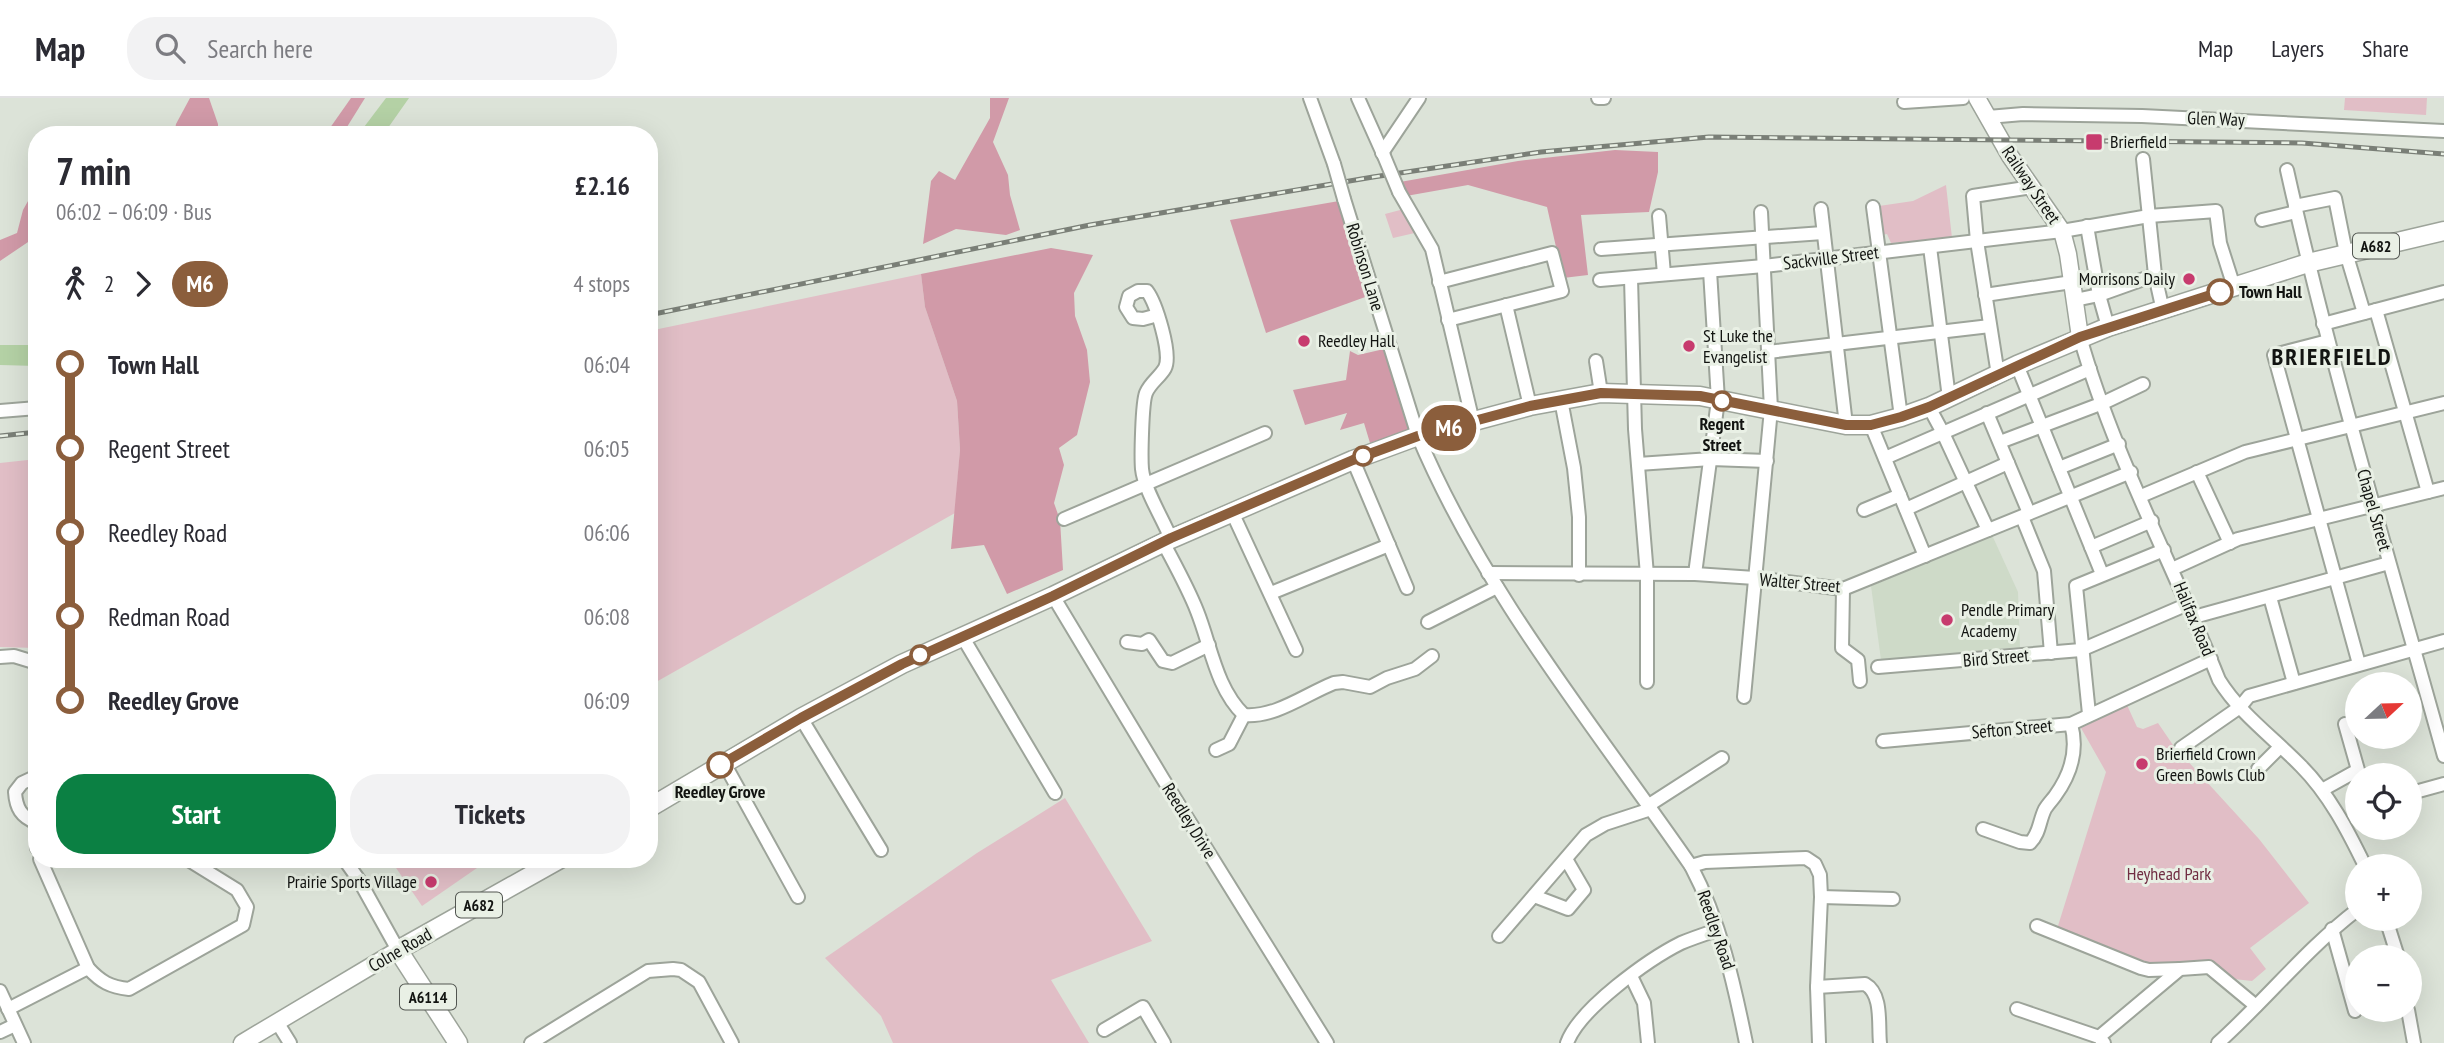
<!DOCTYPE html>
<meta charset="utf-8">
<style>
body{margin:0;font-family:"PT Sans Narrow",sans-serif;background:#f2f2f3;color:#2b2b33;height:100vh;display:flex;flex-direction:column;font-size:26px;white-space:nowrap}
*{box-sizing:border-box;margin:0}
p{font-size:23px;color:#7c7c81}
.icon{flex:none;width:38px;height:38px;fill:none;stroke:currentColor;stroke-width:2;stroke-linecap:round;stroke-linejoin:round}
.map{position:relative;flex:1;overflow:hidden}
.drawer{position:absolute;left:28px;top:28px;width:630px;height:742px;display:flex;flex-direction:column;background:#fff;border-radius:28px;box-shadow:0 7px 28px #0002}
.drawer>*{flex:none}
.badge{padding:0 14px;border-radius:23px;font-size:24px;line-height:46px}
.needle{width:46px;rotate:68deg}
.tools{position:absolute;left:2345px;top:574px;display:grid;gap:14px}
.tools a{display:grid;place-items:center;width:77px;height:77px;border-radius:50%;background:#fff;box-shadow:0 7px 28px #0002;font-size:35px}
.map>.badge{position:absolute;translate:-50% -50%;box-shadow:0 0 0 4px #fff}
.legs{display:flex;align-items:center;gap:10px;height:77px;padding:0 28px;font-size:23px}
.legs p{margin-inline-start:auto}
.headline{display:flex;align-items:center;justify-content:space-between;height:119px;padding:0 28px}
h1{font-size:38px;font-weight:700;line-height:52px}
.primary-button{display:flex;gap:14px;margin-top:auto;padding:14px 28px}
.primary-button a{flex:1;height:80px;border-radius:28px;background:#0b8043;color:#fff;font-size:28px;font-weight:700;line-height:80px;text-align:center}
.primary-button a+a{background:#f2f2f3;color:#2b2b33}
ul{padding:0 28px;list-style:none}
li{display:flex;align-items:center;gap:24px;height:84px;font-size:26px}
li i{display:grid;place-items:center;width:10px;height:100%;margin:0 9px;background:currentColor}
li i::after{content:'';width:18px;height:18px;margin:-9px;border:5px solid;border-radius:50%;background:#fff}
li p{margin-inline-start:auto}
li:first-child i{background:linear-gradient(#0000 50%,currentColor 0)}
li:last-child i{background:linear-gradient(currentColor 50%,#0000 0)}
header{display:flex;align-items:center;gap:42px;box-sizing:border-box;height:98px;padding:0 35px;background:#fff;border-bottom:2px solid #e1e1e2}
header strong{font-size:33px}
nav{display:flex;gap:38px;margin-inline-start:auto;font-size:24px}
.search{width:490px;height:63px;background:#f2f2f3;display:flex;align-items:center;gap:18px;box-sizing:border-box;padding:0 24px;border-radius:28px;color:#7c7c81;font-size:26px}
.map>svg:first-child{display:block}
</style>
<header>
<strong>Map</strong>
<div class="search"><svg class="icon" aria-label="search" viewBox="0 0 24 24"><circle cx="10" cy="10" r="6"/><path d="M15 15l6 6"/></svg>Search here</div>
<nav><a>Map</a><a>Layers</a><a>Share</a></nav>
</header>
<div class="map">
<svg width="2444" height="945" viewBox="0 0 2444 945">
<rect width="100%" height="100%" fill="#dce3d8"/>
<path fill="#cedac8" d="M1992,437l26,57 2,55 -139,13 -10,-74z"/>
<g fill="#e1bec6">
<path d="M2345,0h82l-1,17 -82,-5z"/>
<path d="M1946,87l6,53 -61,5 -4,-9 -5,1 -3,-29 34,-5z"/>
<path d="M1404,111l15,23 -26,6 -8,-24z"/>
<path d="M921,176l4,33 32,94 3,49 -5,63 -306,173v-355z"/>
<path d="M37,361v189l-37,-1v-184z"/>
<path d="M2127,607l10,22 6,2 15,-6 15,22 86,94 50,64 -59,45 16,21 -14,12 -18,-2 -28,-16 -10,-2 -20,4 -32,-3 -87,-33 49,-157 -25,-44z"/>
<path d="M1065,700l87,143 -101,39 38,63h-196l-12,-27 -56,-58 152,-105z"/>
<path d="M390,761h100l-68,47z"/>
</g>
<g fill="#d19aa8">
<path d="M190,0h19l9,26v11h-44l2,-11z"/>
<path d="M351,0h14l-23,37h-17z"/>
<path d="M990,0h19l-16,44 15,33 2,20 10,35 -14,5 -50,-6 -33,15 8,-63 8,-10 16,9 35,-62z"/>
<path d="M1615,52l43,2v20l-9,40 -68,3 7,60 -25,3 -16,-71 -79,-22 -62,11 -6,-14 118,-21z"/>
<path d="M37,87v48l-3,5 -34,23v-21l17,-7 6,-23z"/>
<path d="M1339,103l29,95 -102,37 -36,-113z"/>
<path d="M1051,150l42,7 -19,38 1,23 12,34 3,32 -13,53 -18,13 5,17 -10,38 6,17 3,50 -56,24 -23,-49 -33,4 9,-99 -3,-49 -32,-94 -4,-33z"/>
<path d="M1384,251l26,81 -40,13 -6,-20 -24,7 7,-17 -42,12 -12,-35 53,-10 4,-29 8,4z"/>
</g>
<g fill="#b4d1a5">
<path d="M386,0h23l-26,37h-25z"/>
<path d="M0,247h37v21l-37,-1z"/>
</g>
<g fill="none" stroke-linecap="round" stroke-linejoin="round">
<defs>
<g id="minor">
<path d="M1310,0l24,66"/>
<path d="M1358,0l26,58"/>
<path d="M1598,0h6"/>
<path d="M1904,4l59,-4"/>
<path d="M1988,19l35,-3 119,2 302,15"/>
<path d="M1382,55l37,-55"/>
<path d="M2143,61l12,116 8,36"/>
<path d="M2287,72c44,198 103,391 157,586"/>
<path d="M1399,94l33,57 41,173"/>
<path d="M1344,101l74,237c66,157 177,291 273,430 29,55 43,117 55,177"/>
<path d="M2295,108l40,-8 11,55 18,60"/>
<path d="M1873,109l28,210"/>
<path d="M1821,111l25,216"/>
<path d="M1659,118l5,58"/>
<path d="M2262,122l34,-8"/>
<path d="M2087,128l12,69 9,32"/>
<path d="M1930,149l19,151"/>
<path d="M1601,151l222,-16"/>
<path d="M1631,180l4,151 12,146v107"/>
<path d="M1600,182l164,-14 298,-35 87,-15 67,-5 4,32 14,44"/>
<path d="M1439,184l113,-29 10,38 -114,29"/>
<path d="M1985,197l87,-13"/>
<path d="M2075,202l24,-5 56,-20"/>
<path d="M1506,207l24,101"/>
<path d="M2376,212l52,182"/>
<path d="M1158,217l-15,4 -10,-1 -7,-11 3,-11 9,-5h9c9,12 25,63 18,77 -5,9 -15,15 -19,25 -4,10 -5,64 -4,76 2,20 21,50 29,70"/>
<path d="M2323,226l121,-32"/>
<path d="M2080,239c33,117 94,230 139,343 21,34 55,58 82,86 28,28 47,65 64,100"/>
<path d="M2328,243l-54,14 85,309"/>
<path d="M1768,254l222,-26"/>
<path d="M1596,263l5,32"/>
<path d="M2017,267l85,209"/>
<path d="M1998,277l-21,-134 -4,-45 59,-9"/>
<path d="M1561,302l13,68 5,49v58"/>
<path d="M1929,309l14,26 45,97"/>
<path d="M0,313l37,-3"/>
<path d="M1987,315l42,100"/>
<path d="M1871,327l54,131"/>
<path d="M2000,344l103,-39 40,-19"/>
<path d="M1885,360l205,-89"/>
<path d="M1353,362l54,128"/>
<path d="M1638,366l73,-5 56,2"/>
<path d="M2059,370l60,-24"/>
<path d="M2197,374l33,71"/>
<path d="M2141,398l104,-44 199,-49"/>
<path d="M1906,411l102,-46"/>
<path d="M1864,412l36,-15"/>
<path d="M1232,414l64,138"/>
<path d="M2022,419l22,54 7,82"/>
<path d="M1064,421l201,-86"/>
<path d="M1163,444c12,23 25,46 34,69 14,35 19,77 47,104"/>
<path d="M2091,449l61,-26"/>
<path d="M2172,471l66,-30 206,-51"/>
<path d="M1488,475l207,1 60,4 88,11 288,-117"/>
<path d="M1695,476l23,-174 -8,-129"/>
<path d="M1843,491l-1,59 16,12 2,21"/>
<path d="M1271,495l118,-48"/>
<path d="M1053,498l110,183 164,264"/>
<path d="M2270,499l24,86"/>
<path d="M2194,519l195,-54"/>
<path d="M1428,524l69,-35"/>
<path d="M962,538l93,157"/>
<path d="M1127,544l15,2 7,-4 14,21 9,2 37,-18"/>
<path d="M0,559l14,-1 23,7"/>
<path d="M1878,569l203,-17 107,-46"/>
<path d="M1744,599l27,-288 -10,-197"/>
<path d="M2089,616l-13,-128 88,-36"/>
<path d="M1244,617c31,3 62,-21 90,-32l9,-1 27,5 17,-9 28,-9 17,-13"/>
<path d="M801,620l80,132"/>
<path d="M1883,643l188,-17 140,-65"/>
<path d="M2181,650l59,-41 9,-11 195,-55"/>
<path d="M1216,652l13,-6 15,-29"/>
<path d="M724,665l74,134"/>
<path d="M2258,671l22,-22"/>
<path d="M37,678l-15,7 -7,9c1,16 6,25 22,31"/>
<path d="M2322,692l36,-20 -13,-46"/>
<path d="M2415,694l29,-8"/>
<path d="M1649,707l73,-47"/>
<path d="M1983,731l37,13 10,1c10,-10 9,-22 15,-34 3,-5 7,-9 10,-13 16,-22 23,-47 16,-72"/>
<path d="M37,738v12"/>
<path d="M40,761l48,109"/>
<path d="M344,761l15,21 39,70"/>
<path d="M1691,768l14,-4 101,-4 9,6 5,11 1,22 -4,90 2,56"/>
<path d="M1534,798l34,13 16,-19 -18,-31"/>
<path d="M1821,799l72,2"/>
<path d="M2386,821l12,38"/>
<path d="M2037,828l104,42 8,2 31,-1"/>
<path d="M2332,831l23,82"/>
<path d="M1499,838l87,-101 19,-11 46,-15"/>
<path d="M1631,878l13,27 4,40"/>
<path d="M1817,889l48,-3c18,10 13,41 15,59"/>
<path d="M0,893l24,52"/>
<path d="M8,911l80,-41c13,14 22,19 41,21l114,-64 4,-18 -10,-17 -50,-31"/>
<path d="M2017,911l82,28 5,6"/>
<path d="M2408,912l6,33"/>
<path d="M277,924l13,21"/>
<path d="M1104,932l39,-23 21,36"/>
<path d="M0,934l15,-7"/>
<path d="M2099,939l81,-68 29,-2 47,39"/>
<path d="M531,945l117,-72 25,-2 8,1 18,12 33,61"/>
<path d="M1567,945c12,-34 82,-84 114,-100 12,-5 24,-9 36,-13"/>
<path d="M2218,945c48,-43 88,-94 139,-133"/>
</g>
<g id="major">
<path d="M1977,0l33,58 52,75 6,23 12,83"/>
<path d="M242,945l156,-93"/>
</g>
<g id="highway">
<path d="M649,710l152,-90 101,-54 151,-68 118,-57 182,-79 65,-24 112,-30 71,-13 99,3 146,29h25l30,-8 28,-10 88,-42 91,-38 200,-64 136,-32"/>
<path d="M458,945l-60,-93 162,-91"/>
</g>
</defs>
<use href="#minor" stroke="#9da49a" stroke-width="16"/>
<use href="#major" stroke="#9da49a" stroke-width="19"/>
<use href="#highway" stroke="#9da49a" stroke-width="21"/>
<use href="#minor" stroke="#fff" stroke-width="12"/>
<use href="#major" stroke="#fff" stroke-width="16"/>
<use href="#highway" stroke="#fff" stroke-width="18"/>
<defs>
<g id="rail">
<path d="M649,217l441,-90 283,-48 168,-25 168,-15 593,6 142,11"/>
<path d="M0,338l37,-4"/>
</g>
</defs>
<use href="#rail" stroke="#7a7f77" stroke-width="5"/>
<use href="#rail" stroke="#e9f0e5" stroke-width="2.5" stroke-dasharray="8" stroke-linecap="butt"/>
<defs>
<g id="minor-bridge">
<path d="M1384,58l15,36"/>
<path d="M1334,66l10,35"/>
</g>
</defs>
<use href="#minor-bridge" stroke="#9da49a" stroke-width="16" stroke-linecap="butt"/>
<use href="#minor-bridge" stroke="#fff" stroke-width="12"/>
</g>
<g fill="none" stroke-linecap="round" stroke-linejoin="round">
<defs>
<path id="line-1" d="M720,667l81,-47 101,-54 151,-68 118,-58 182,-78 65,-24 112,-30 71,-13 99,3 146,29h25l30,-8 28,-10 151,-70 140,-45"/>
</defs>
<use href="#line-1" stroke="#fff" stroke-width="16"/>
<use href="#line-1" stroke="#8b5e3c" stroke-width="10"/>
</g>
<g fill="#c73b6e" stroke="#e9f0e5" stroke-width="2.5">
<rect x="2085" y="35" width="18" height="18" rx="3.5"/>
<circle cx="2189" cy="181" r="7"/>
<circle cx="1304" cy="243" r="7"/>
<circle cx="1689" cy="248" r="7"/>
<circle cx="1947" cy="522" r="7"/>
<circle cx="2142" cy="666" r="7"/>
<circle cx="431" cy="784" r="7"/>
</g>
<g fill="#fff" stroke="#8b5e3c" stroke-width="3.5">
<circle cx="2220" cy="194" r="12"/>
<circle cx="1722" cy="303" r="9"/>
<circle cx="1363" cy="358" r="9"/>
<circle cx="920" cy="557" r="9"/>
<circle cx="720" cy="667" r="12"/>
</g>
<g text-anchor="middle" stroke-width="6" stroke-linejoin="round" paint-order="stroke">
<g fill="#e9f0e5" stroke="#525651" stroke-width="2">
<rect x="2353" y="135.5" width="46" height="25" rx="5"/>
<rect x="456" y="794.5" width="46" height="25" rx="5"/>
<rect x="400" y="886.5" width="56" height="25" rx="5"/>
</g>
<g font-size="16" font-weight="bold" fill="#121411">
<text x="2376" y="154">A682</text>
<text x="479" y="813">A682</text>
<text x="428" y="905">A6114</text>
</g>
<g font-size="18" fill="#121411" stroke="#e9f0e5">
<text transform="translate(2216 21) rotate(2)" y="6">Glen Way</text>
<text transform="translate(2031 87) rotate(56)" y="6">Railway Street</text>
<text transform="translate(1831 160) rotate(-7)" y="6">Sackville Street</text>
<text transform="translate(1365 169) rotate(73)" y="6">Robinson Lane</text>
<text transform="translate(2374 412) rotate(74)" y="6">Chapel Street</text>
<text transform="translate(1800 485) rotate(5)" y="6">Walter Street</text>
<text transform="translate(2194 521) rotate(67)" y="6">Halifax Road</text>
<text transform="translate(1996 560) rotate(-5)" y="6">Bird Street</text>
<text transform="translate(2012 631) rotate(-5)" y="6">Sefton Street</text>
<text transform="translate(1189 723) rotate(58)" y="6">Reedley Drive</text>
<text transform="translate(1716 832) rotate(71)" y="6">Reedley Road</text>
<text transform="translate(400 852) rotate(-30)" y="6">Colne Road</text>
</g>
<g font-size="18" fill="#121411" stroke="#e9f0e5" text-anchor="start">
<text x="2110" y="50">Brierfield</text>
<text x="2175" y="187" text-anchor="end">Morrisons Daily</text>
<text x="1703" y="244">St Luke the<tspan x="1703" dy="21">Evangelist</tspan></text>
<text x="1318" y="249">Reedley Hall</text>
<text x="1961" y="518">Pendle Primary<tspan x="1961" dy="21">Academy</tspan></text>
<text x="2156" y="662">Brierfield Crown<tspan x="2156" dy="21">Green Bowls Club</tspan></text>
<text x="417" y="790" text-anchor="end">Prairie Sports Village</text>
</g>
<g font-size="18" font-weight="bold" fill="#121411" stroke="#e9f0e5">
<text x="2239" y="200" text-anchor="start">Town Hall</text>
<text x="1722" y="332">Regent<tspan x="1722" dy="21">Street</tspan></text>
<text x="720" y="700">Reedley Grove</text>
</g>
<g font-size="18" fill="#712e43" stroke="#e9f0e5">
<text x="2169" y="782">Heyhead Park</text>
</g>
<g font-size="24" font-weight="bold" letter-spacing="2" fill="#121411" stroke="#e9f0e5">
<text x="2332" y="267">BRIERFIELD</text>
</g>
</g>
</svg>
<div class="tools">
<a><svg class="needle" viewBox="-14 -14 28 28"><path d="M0-13l5 13h-10z" fill="#e53935"/><path d="M0 13l5-13h-10z" fill="#7c7c81"/></svg></a>
<a><svg class="icon" aria-label="locate" viewBox="0 0 24 24"><circle cx="12" cy="12" r="6"/><path d="M12 2v4M12 18v4M2 12h4M18 12h4"/></svg></a>
<a>+</a>
<a>−</a>
</div>
<b class="badge" style="left:1449px;top:330px;background:#8b5e3c;color:#fff">M6</b>
<section class="drawer">
<div class="headline"><div><h1>7 min</h1><p>06:02 – 06:09 · Bus</p></div><b>£2.16</b></div>
<div class="legs"><svg class="icon" aria-label="walk" viewBox="0 0 24 24"><circle cx="13" cy="4" r="2"/><path d="M13 8l-2 6 4 7M11 14l-3 7M7 12l3-4h3l4 4"/></svg>2<svg class="icon" aria-label="forward" viewBox="0 0 24 24"><path d="M9 5l7 7-7 7"/></svg><b class="badge" style="background:#8b5e3c;color:#fff">M6</b><p>4 stops</p></div>
<ul>
<li><i style="color:#8b5e3c"></i><b>Town Hall</b><p>06:04</p></li>
<li><i style="color:#8b5e3c"></i><span>Regent Street</span><p>06:05</p></li>
<li><i style="color:#8b5e3c"></i><span>Reedley Road</span><p>06:06</p></li>
<li><i style="color:#8b5e3c"></i><span>Redman Road</span><p>06:08</p></li>
<li><i style="color:#8b5e3c"></i><b>Reedley Grove</b><p>06:09</p></li>
</ul>
<div class="primary-button"><a>Start</a><a>Tickets</a></div>
</section>
</div>
